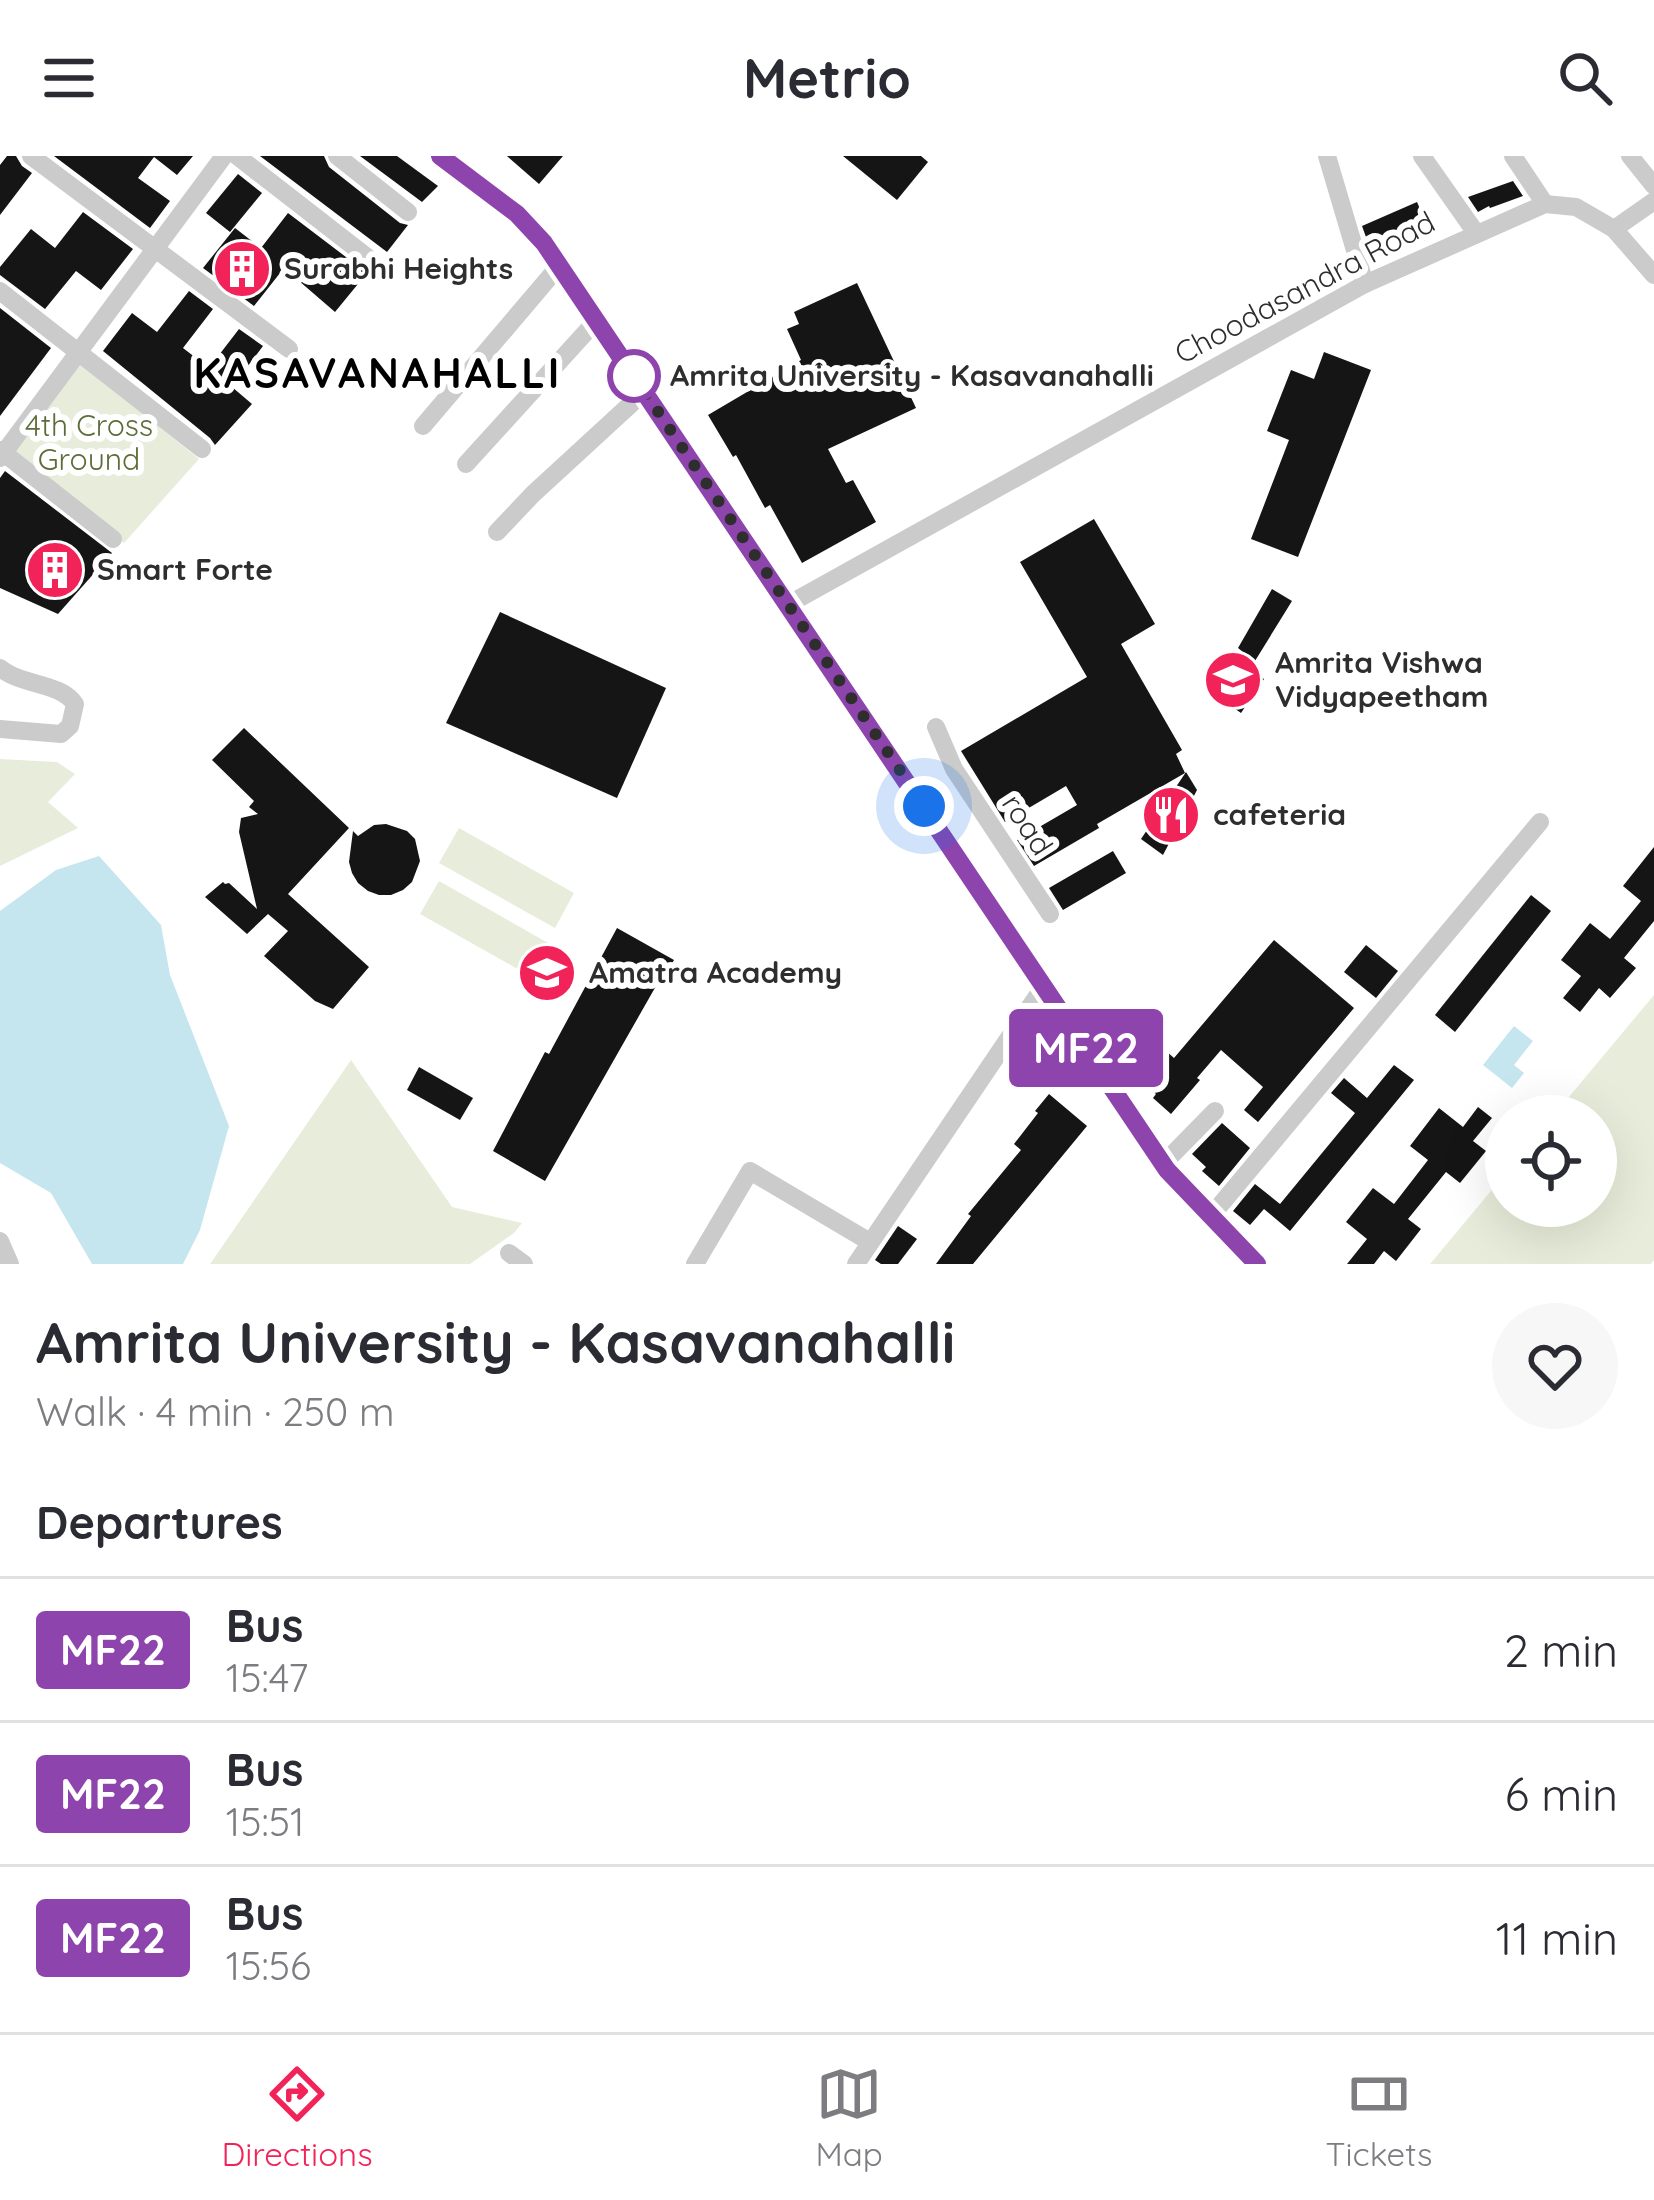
<!DOCTYPE html>
<meta charset="utf-8">
<style>
body{margin:0;font-family:Quicksand,sans-serif;background:#f7f7f7;color:#2b2b33;height:100vh;display:flex;flex-direction:column;font-size:45px;white-space:nowrap}
*{box-sizing:border-box;margin:0}
p{font-size:39px;color:#7c7c81}
.icon{flex:none;width:66px;height:66px;fill:none;stroke:currentColor;stroke-width:2;stroke-linecap:round;stroke-linejoin:round}
.map{position:relative;height:1108px;overflow:hidden}
.details{display:flex;flex-direction:column;background:#fff;flex:1}
.details>*{flex:none}
.badge{padding:0 24px;border-radius:9px;font-size:42px;line-height:78px}
.fabs{position:absolute;left:1485px;top:939px;display:grid;gap:24px}
.fabs a{display:grid;place-items:center;width:132px;height:132px;border-radius:50%;background:#fff;box-shadow:0 12px 48px #0002;font-size:60px}
.you{position:absolute;width:60px;height:60px;margin:-30px;border:9px solid #fff;border-radius:50%;background:#1a73e8;box-shadow:0 0 0 18px #1a73e833}
.map>.badge{position:absolute;translate:-50% -50%;box-shadow:0 0 0 6px #fff}
h2{padding:0 36px;font-size:45px;line-height:108px}
.round{display:grid;place-items:center;flex:none;width:126px;height:126px;border-radius:63px;background:#f7f7f7}
.headline{display:flex;align-items:center;justify-content:space-between;height:204px;padding:0 36px}
h1{font-size:57px;font-weight:700;line-height:90px}
ul{padding:0;list-style:none}
li{display:flex;align-items:center;gap:36px;height:144px;padding:0 36px;border-top:3px solid #e1e1e2}
li div{flex:1}
li b{display:block;font-size:45px}
li em{font-style:normal}
li .badge{min-width:132px;font-weight:700;text-align:center}
header{display:flex;justify-content:space-between;align-items:center;height:156px;padding:0 36px;background:#fff;font-size:54px;font-weight:700}
.tabs{display:flex;justify-content:space-around;align-items:center;height:168px;border-top:3px solid #e1e1e2;background:#fff;font-size:33px;color:#7c7c81}
.tabs a{display:grid;justify-items:center;gap:6px}
.tabs .current{color:#f22358}
.map>svg:first-child{display:block}
</style>
<header><svg class="icon" aria-label="menu" viewBox="0 0 24 24"><path d="M4 6h16M4 12h16M4 18h16"/></svg>Metrio<svg class="icon" aria-label="search" viewBox="0 0 24 24"><circle cx="10" cy="10" r="6"/><path d="M15 15l6 6"/></svg></header>
<div class="map">
<svg width="1654" height="1108" viewBox="0 0 1654 1108">
<rect width="100%" height="100%" fill="#fff"/>
<g fill="#e8eddb">
<path d="M78,205l121,98 -75,84 -115,-91z"/>
<path d="M0,603l57,3 18,12 -27,28 30,26 -78,38z"/>
<path d="M459,672l115,65 -19,35 -116,-65z"/>
<path d="M439,725l125,71 -18,33 -126,-71z"/>
<path d="M1654,839v265l-3,4h-221l76,-91v33h90v-90h-43z"/>
<path d="M351,904l101,147 70,16 -8,10 -44,31h-260z"/>
</g>
<g fill="#c5e6ee">
<path d="M99,700l62,69 9,50 59,151 -29,104 -17,34h-91l-41,-71 -51,-30v-252l56,-41z"/>
<path d="M1514,870l19,15 -19,24 10,8 -12,15 -29,-23z"/>
</g>
<g fill="#151515">
<path d="M7,0h9l6,10 10,7 -32,42v-50z"/>
<path d="M54,0h139l-16,19 -23,-18 -16,21 32,23 -20,27z"/>
<path d="M260,0h64l5,11 71,56 8,2 -21,27z"/>
<path d="M360,0h37l41,30 -16,16z"/>
<path d="M507,0h56l-24,28z"/>
<path d="M843,0h78l7,6 -31,38z"/>
<path d="M238,18l24,19 -32,39 -24,-19z"/>
<path d="M1513,25l10,15 -33,12 -1,-2 -11,6 -10,-15z"/>
<path d="M1417,46l15,35 -57,25 -13,-36z"/>
<path d="M83,56l50,37 -32,41 -25,-19 -31,38 -45,-34v-8l31,-38 24,19z"/>
<path d="M288,57l79,60 -32,39 -51,-44 -30,38 -51,-38 32,-40 26,20z"/>
<path d="M857,127l59,125 -88,41 18,34 7,-3 23,42 -74,41 -32,-58 -5,3 -29,-53 -3,2 -25,-42 93,-55 -14,-31 12,-5 -5,-12z"/>
<path d="M189,135l24,18 -30,39 26,20 30,-39 24,17 -31,41 20,17 -37,41 -5,-7 -107,-87 29,-38 25,19z"/>
<path d="M0,152l51,40 -51,68z"/>
<path d="M1324,196l47,18 -73,187 -47,-18 38,-99 -22,-9 24,-61 23,9z"/>
<path d="M5,315l107,82 -54,61 -58,-26v-110z"/>
<path d="M1094,363l61,105 -34,20 61,106 -6,4 9,19 -88,51 2,4 -65,38 -17,-26 60,-35 -11,-19 -61,36 -44,-71 126,-74 -67,-115z"/>
<path d="M1272,433l20,12 -42,68 14,10 -23,34 -27,-19 29,-42 -5,-4z"/>
<path d="M500,456l166,76 -49,110 -171,-75z"/>
<path d="M244,572l105,100 -61,66 81,73 -36,42 -18,-8 -51,-45 24,-25 -20,-17 -21,20 -42,-37 18,-15 2,2 4,-1 28,26 -18,-77 2,-14 17,-4 -9,-7 5,-6 -42,-41z"/>
<path d="M1186,616l11,18 -34,65 -22,-16z"/>
<path d="M386,668l21,7 8,8 5,22 -8,21 -9,8 -12,5h-12l-11,-4 -10,-8 -6,-10 -3,-11 4,-31 5,5 16,-11z"/>
<path d="M1654,691v74l-30,37 12,10 -26,30 -11,-10 -19,24 -17,-14 18,-22 -20,-16 29,-37 20,16 31,-38 -18,-15z"/>
<path d="M1113,695l13,22 -63,37 -14,-22z"/>
<path d="M1531,739l20,16 -96,121 -20,-17z"/>
<path d="M617,772l57,32 -15,28 -3,-2 -111,195 -52,-30 52,-99 4,2z"/>
<path d="M1274,784l80,68 -96,114 -14,-12 19,-23 -42,-37 -24,28 3,2 -29,34 -18,-16 3,-4 -16,-14 25,-30 9,8z"/>
<path d="M1366,789l32,26 -22,27 -32,-26z"/>
<path d="M1394,909l20,15 -124,151 -26,-22 -14,16 -17,-14 22,-27 25,20 75,-91 -24,-20 13,-15 23,20z"/>
<path d="M419,911l54,31 -13,22 -53,-30z"/>
<path d="M1049,938l38,32 -114,138h-37l35,-48 -3,-2 53,-64 -7,-6 24,-31 -3,-2z"/>
<path d="M1478,951l14,11 -19,23 13,10 -26,32 -14,-11 -38,47 13,10 -25,32 -12,-10 -10,13h-27l20,-25 -21,-17 27,-34 21,16 34,-44 -18,-14 29,-38 24,19z"/>
<path d="M1222,967l28,25 -31,38 -17,-15 4,-4 -14,-13z"/>
<path d="M898,1070l19,13 -19,25h-17l-6,-4z"/>
</g>
<g fill="none" stroke-linecap="round" stroke-linejoin="round">
<g stroke="#cbcbcb" stroke-width="18">
<path d="M31,0l258,193"/>
<path d="M237,0l134,104"/>
<path d="M337,0l71,56"/>
<path d="M1327,0l38,128"/>
<path d="M1422,0l54,77"/>
<path d="M1513,0l32,48"/>
<path d="M1630,0l24,30"/>
<path d="M1614,73l40,-28"/>
<path d="M0,135l202,158"/>
<path d="M423,270l136,-160"/>
<path d="M0,294l113,89"/>
<path d="M0,302l224,-302"/>
<path d="M466,308l130,-143"/>
<path d="M497,376l36,-38 111,-102"/>
<path d="M789,448l576,-320 180,-80 31,3 38,22 40,46"/>
<path d="M0,512c22,18 60,14 75,36l-5,22 -9,8 -61,-5"/>
<path d="M936,571l18,42 96,145"/>
<path d="M1163,1008l52,-53"/>
<path d="M1211,1060l329,-394"/>
<path d="M0,1085l10,23"/>
<path d="M509,1097l15,11"/>
<path d="M695,1108l55,-93 120,71"/>
<path d="M856,1108l188,-278"/>
</g>
<path stroke="#a6a6a6" stroke-width="21" d="M440,0l77,59 27,28 623,927 90,94"/>
</g>
<g fill="none" stroke-linecap="round" stroke-linejoin="round">
<defs>
<path id="line" d="M440,0l77,58 27,29 623,927 90,94"/>
</defs>
<use href="#line" stroke="#fff" stroke-width="27"/>
<use href="#line" stroke="#8e44ad" stroke-width="18"/>
<path stroke="#2e2e2e" stroke-width="12" stroke-dasharray="0 21.6" d="M634,220l290,430"/>
</g>
<defs>
<symbol id="building-disc" viewBox="-11 -11 22 22"><circle r="9.5" fill="#f22358" stroke="#fff"/><path d="M-4-6H4V6H1V3H-1V6H-4ZM-2.5-4.3h1.7v1.8h-1.7ZM.8-4.3h1.7v1.8H.8ZM-2.5-1h1.7V.8h-1.7ZM.8-1h1.7V.8H.8Z" fill="#fff"/></symbol>
<symbol id="university-disc" viewBox="-11 -11 22 22"><circle r="9.5" fill="#f22358" stroke="#fff"/><path d="M0-5L7-2L0 1L-7-2ZM-4 1L0 2.5L4 1V4Q0 6-4 4Z" fill="#fff"/></symbol>
<symbol id="restaurant-disc" viewBox="-11 -11 22 22"><circle r="9.5" fill="#f22358" stroke="#fff"/><path d="M-5-6h1v4h1v-4h1v4h1v-4h1v5L-1.5 .5V6h-2V.5L-5-1ZM5-6V6H3V1.5H1.5Q1.5-4 5-6Z" fill="#fff"/></symbol>
<symbol id="school-disc" viewBox="-11 -11 22 22"><circle r="9.5" fill="#f22358" stroke="#fff"/><path d="M0-5L7-2L0 1L-7-2ZM-4 1L0 2.5L4 1V4Q0 6-4 4Z" fill="#fff"/></symbol>
</defs>
<g fill-rule="evenodd">
<use href="#building-disc" x="209" y="80" width="66" height="66"/>
<use href="#building-disc" x="22" y="381" width="66" height="66"/>
<use href="#university-disc" x="1200" y="491" width="66" height="66"/>
<use href="#restaurant-disc" x="1138" y="626" width="66" height="66"/>
<use href="#school-disc" x="514" y="784" width="66" height="66"/>
</g>
<circle fill="#fff" stroke="#8e44ad" stroke-width="6" cx="634" cy="220" r="24"/>
<g text-anchor="middle" stroke-width="12" stroke-linejoin="round" paint-order="stroke">
<g font-size="30" font-weight="bold" fill="#2e2e2e" stroke="#fff" text-anchor="start">
<text x="284" y="123">Surabhi Heights</text>
<text x="97" y="424">Smart Forte</text>
<text x="1275" y="517">Amrita Vishwa<tspan x="1275" dy="34">Vidyapeetham</tspan></text>
<text x="1213" y="669">cafeteria</text>
<text x="589" y="827">Amatra Academy</text>
</g>
<g font-size="30" fill="#2e2e2e" stroke="#fff">
<text transform="translate(1305 132) rotate(-28)" y="10">Choodasandra Road</text>
<text transform="translate(1027 669) rotate(57)" y="10">road</text>
</g>
<g font-size="30" font-weight="bold" fill="#2e2e2e" stroke="#fff" text-anchor="start">
<text x="670" y="230">Amrita University - Kasavanahalli</text>
</g>
<g font-size="30" fill="#5b6d38" stroke="#fff">
<text x="89" y="280">4th Cross<tspan x="89" dy="34">Ground</tspan></text>
</g>
<g font-size="42" font-weight="bold" letter-spacing="3" fill="#000" stroke="#fff">
<text x="378" y="232">KASAVANAHALLI</text>
</g>
</g>
</svg>
<div class="fabs">
<a><svg class="icon" aria-label="locate" viewBox="0 0 24 24"><circle cx="12" cy="12" r="6"/><path d="M12 2v4M12 18v4M2 12h4M18 12h4"/></svg></a>
</div>
<div class="you" style="left:924px;top:650px"></div>
<b class="badge" style="left:1086px;top:892px;background:#8e44ad;color:#fff">MF22</b>
</div>
<section class="details">
<div class="headline"><div><h1>Amrita University - Kasavanahalli</h1><p>Walk · 4 min · 250 m</p></div><a class="round"><svg class="icon" aria-label="heart" viewBox="0 0 24 24"><path d="M12 20l-8-8c-3-5 5-10 8-4 3-6 11-1 8 4z"/></svg></a></div>
<h2>Departures</h2>
<ul>
<li><span class="badge" style="background:#8e44ad;color:#fff">MF22</span><div><b>Bus</b><p>15:47</p></div><em>2 min</em></li>
<li><span class="badge" style="background:#8e44ad;color:#fff">MF22</span><div><b>Bus</b><p>15:51</p></div><em>6 min</em></li>
<li><span class="badge" style="background:#8e44ad;color:#fff">MF22</span><div><b>Bus</b><p>15:56</p></div><em>11 min</em></li>
</ul>
</section>
<nav class="tabs">
<a class="current"><svg class="icon" aria-label="directions" viewBox="0 0 24 24"><path d="M12 3l9 9-9 9-9-9zM9 14v-3h6M13 9l2 2-2 2"/></svg>Directions</a>
<a><svg class="icon" aria-label="map" viewBox="0 0 24 24"><path d="M3 6l6-2 6 2 6-2v14l-6 2-6-2-6 2zM9 4v14M15 6v14"/></svg>Map</a>
<a><svg class="icon" aria-label="tickets" viewBox="0 0 24 24"><path d="M3 7h18v10H3zM15 7v10"/></svg>Tickets</a>
</nav>
